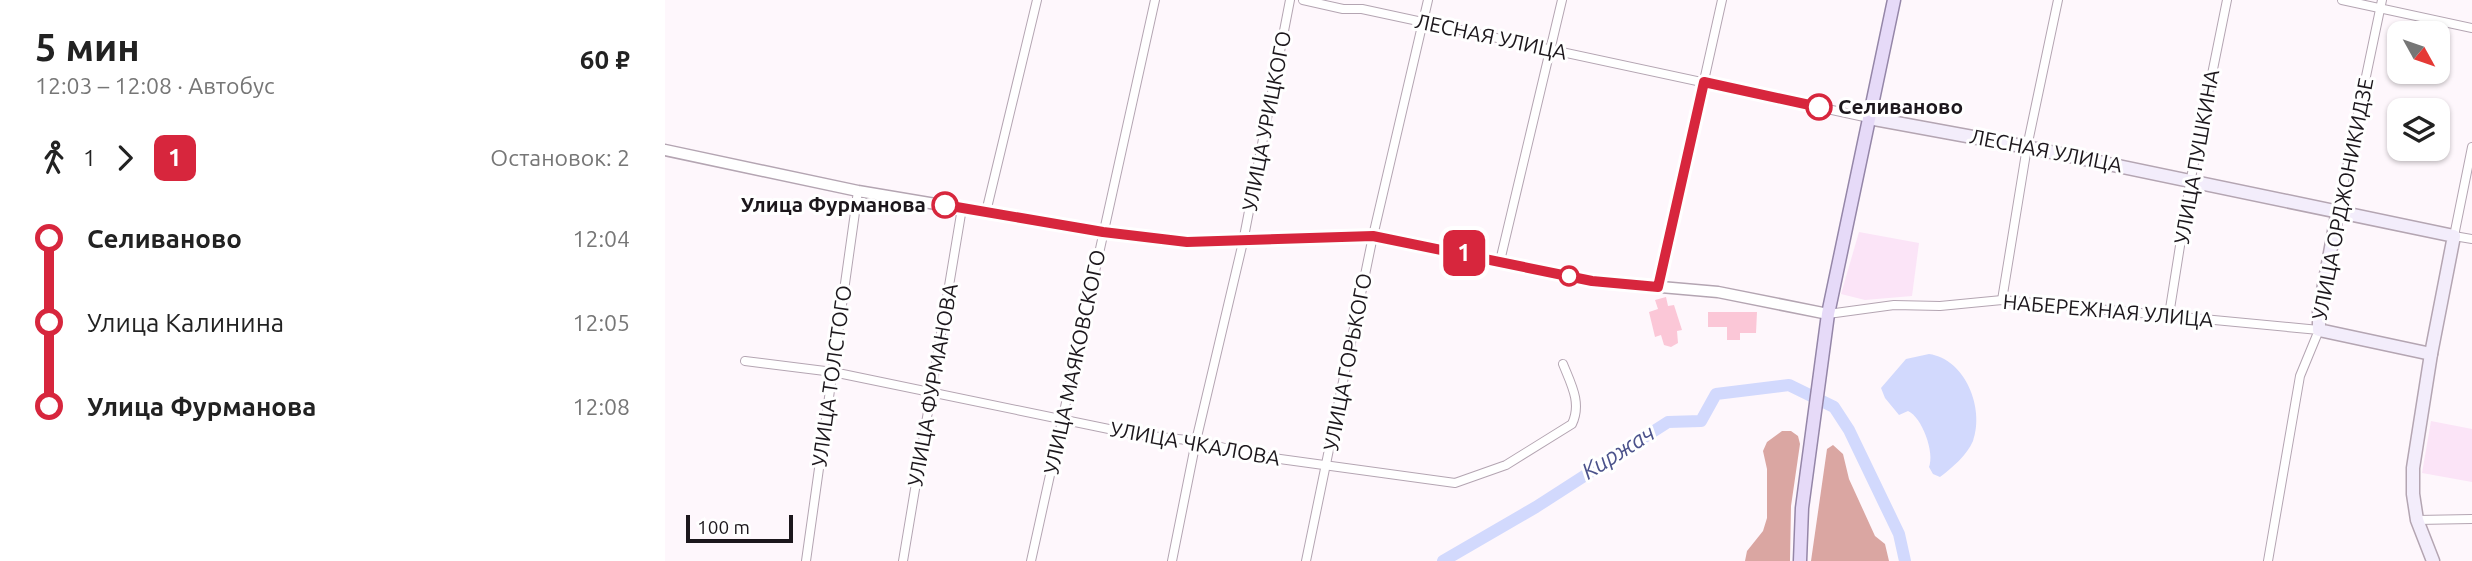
<!DOCTYPE html>
<html lang="ru">
<meta charset="utf-8">
<style>
body{margin:0;font-family:Ubuntu,sans-serif;background:#f2f2f2;color:#222;height:100vh;display:flex;flex-direction:column;font-size:26px;white-space:nowrap}
*{box-sizing:border-box;margin:0}
p{font-size:23px;color:#767676}
.icon{flex:none;width:38px;height:38px;fill:none;stroke:currentColor;stroke-width:2;stroke-linecap:round;stroke-linejoin:round}
.map{position:relative;flex:1;overflow:hidden}
.drawer{display:flex;flex-direction:column;background:#fff;width:665px}
.drawer>*{flex:none}
.badge{padding:0 14px;border-radius:10px;font-size:24px;line-height:46px}
.needle{width:46px;rotate:130deg}
.controls{position:absolute;left:1722px;top:21px;display:grid;gap:14px}
.controls a{display:grid;place-items:center;width:63px;height:63px;border-radius:14px;background:#fff;box-shadow:0 2px 5px #0004;font-size:35px}
.scale{position:absolute;left:21px;bottom:18px;width:107px;box-sizing:border-box;padding-left:7px;border:4px solid #1c171c;border-top:0;font-size:19px;line-height:24px;white-space:nowrap;color:#1c171c;-webkit-text-stroke:5px #fff;paint-order:stroke}
.map>.badge{position:absolute;translate:-50% -50%;box-shadow:0 0 0 4px #fff}
.legs{display:flex;align-items:center;gap:10px;height:77px;padding:0 35px;font-size:23px}
.legs p{margin-inline-start:auto}
.head{display:flex;align-items:center;justify-content:space-between;height:119px;padding:0 35px}
h1{font-size:38px;font-weight:700;line-height:52px}
ul{padding:0 35px;list-style:none}
li{display:flex;align-items:center;gap:24px;height:84px;font-size:26px}
li i{display:grid;place-items:center;width:10px;height:100%;margin:0 9px;background:currentColor}
li i::after{content:'';width:18px;height:18px;margin:-9px;border:5px solid;border-radius:50%;background:#fff}
li p{margin-inline-start:auto}
li:first-child i{background:linear-gradient(#0000 50%,currentColor 0)}
li:last-child i{background:linear-gradient(currentColor 50%,#0000 0)}
main{display:flex;flex:1;min-height:0}
.map>svg:first-child{display:block}
</style>
<main>
<section class="drawer">
<div class="head"><div><h1>5 мин</h1><p>12:03 – 12:08 · Автобус</p></div><b>60 ₽</b></div>
<div class="legs"><svg class="icon" aria-label="walk" viewBox="0 0 24 24"><circle cx="13" cy="4" r="2"/><path d="M13 8l-2 6 4 7M11 14l-3 7M7 12l3-4h3l4 4"/></svg>1<svg class="icon" aria-label="forward" viewBox="0 0 24 24"><path d="M9 5l7 7-7 7"/></svg><b class="badge" style="background:#d7263d;color:#fff">1</b><p>Остановок: 2</p></div>
<ul>
<li><i style="color:#d7263d"></i><b>Селиваново</b><p>12:04</p></li>
<li><i style="color:#d7263d"></i><span>Улица Калинина</span><p>12:05</p></li>
<li><i style="color:#d7263d"></i><b>Улица Фурманова</b><p>12:08</p></li>
</ul>
</section>
<div class="map">
<svg width="1807" height="561" viewBox="0 0 1807 561">
<rect width="100%" height="100%" fill="#fef7fc"/>
<g fill="#fbe4f7">
<path d="M1194,232l60,11 -7,53 -47,4 -24,-6z"/>
<path d="M1766,421l41,8v53l-50,-9z"/>
</g>
<g fill="#daa6a2">
<path d="M1117,431h9l7,5 2,8 -9,62 -1,55h-45l2,-10 16,-20 4,-13v-49l-4,-18 4,-9z"/>
<path d="M1168,445l10,9 6,25 26,57 10,8 4,17h-78l16,-112z"/>
</g>
<path fill="#d2d9fd" d="M1264,354c36,5 56,54 44,87 -6,14 -21,27 -33,36l-7,-3 -4,-7c6,-14 -7,-50 -21,-56l-9,4 -14,-17 -4,-10 25,-29z"/>
<g fill="none" stroke-linecap="round" stroke-linejoin="round">
<path stroke="#d2d9fd" stroke-width="12" d="M778,561l93,-54 132,-85 33,-1 15,-27 73,-9 45,22 15,23 50,104 6,27"/>
</g>
<g fill="#fbc7d7">
<path d="M1001,297l2,9 6,-1 8,25 -5,1 1,12 -7,4 -7,-2 -3,-10 -6,2 -6,-25 9,-3 -3,-9z"/>
<path d="M1043,312h49l-1,21h-16v7h-13v-13h-19z"/>
</g>
<g fill="none" stroke-linecap="round" stroke-linejoin="round">
<defs>
<g id="minor">
<path d="M638,0l40,9h19l507,109"/>
<path d="M1677,0l130,28"/>
<path d="M1807,147l-18,89 18,3"/>
<path d="M1673,210l44,-210"/>
<path d="M321,212l51,-212"/>
<path d="M835,261l62,-261"/>
<path d="M993,287l64,-287"/>
<path d="M1337,300l25,-153 31,-147"/>
<path d="M1163,314l66,-9 46,1 62,-6 317,30 -19,46 -32,185"/>
<path d="M1504,315l21,-132 37,-183"/>
<path d="M80,361l88,11 300,62 63,7 62,15 197,27 51,-18 66,-41c10,-21 -1,-40 -9,-60"/>
<path d="M1752,520l55,-1"/>
<path d="M141,561l52,-370"/>
<path d="M238,561l59,-353"/>
<path d="M366,561l124,-561"/>
<path d="M507,561l24,-120 47,-199 47,-242"/>
<path d="M641,561l67,-325 55,-236"/>
</g>
<path id="tertiary" d="M0,150l193,41 245,41 83,10 187,-6 219,45 126,11 110,22"/>
<g id="secondary">
<path d="M1204,118l158,29 427,89 -23,118 -18,114v26l4,26 16,41"/>
<path d="M1673,210l-19,102v18l112,24"/>
</g>
<path id="primary" d="M1135,561l2,-53 26,-194 66,-314"/>
</defs>
<use href="#minor" stroke="#b4a5b2" stroke-width="10"/>
<use href="#tertiary" stroke="#b4a5b2" stroke-width="13"/>
<use href="#secondary" stroke="#b4a5b2" stroke-width="15"/>
<use href="#primary" stroke="#9586a8" stroke-width="15"/>
<use href="#minor" stroke="#fff" stroke-width="8"/>
<use href="#tertiary" stroke="#fff" stroke-width="10"/>
<use href="#secondary" stroke="#f3edfb" stroke-width="12"/>
<use href="#primary" stroke="#e6daf8" stroke-width="12"/>
</g>
<g fill="none" stroke-linecap="round" stroke-linejoin="round">
<defs>
<path id="line-1" d="M280,205l158,27 84,10 186,-6 219,45 66,6 46,-205 115,25"/>
</defs>
<use href="#line-1" stroke="#fff" stroke-width="16"/>
<use href="#line-1" stroke="#d7263d" stroke-width="10"/>
</g>
<g fill="#fff" stroke="#d7263d" stroke-width="3.5">
<circle cx="1154" cy="107" r="12"/>
<circle cx="280" cy="205" r="12"/>
<circle cx="904" cy="276" r="9"/>
</g>
<g text-anchor="middle" stroke-width="6" stroke-linejoin="round" paint-order="stroke">
<g font-size="21" fill="#1c171c" stroke="#fff">
<text transform="translate(826 37) rotate(12)" y="7">ЛЕСНАЯ УЛИЦА</text>
<text transform="translate(602 121) rotate(-79)" y="7">УЛИЦА УРИЦКОГО</text>
<text transform="translate(1381 151) rotate(11)" y="7">ЛЕСНАЯ УЛИЦА</text>
<text transform="translate(1532 157) rotate(-80)" y="7">УЛИЦА ПУШКИНА</text>
<text transform="translate(1678 199) rotate(-79)" y="7">УЛИЦА ОРДЖОНИКИДЗЕ</text>
<text transform="translate(1443 311) rotate(5)" y="7">НАБЕРЕЖНАЯ УЛИЦА</text>
<text transform="translate(410 362) rotate(-78)" y="7">УЛИЦА МАЯКОВСКОГО</text>
<text transform="translate(683 362) rotate(-79)" y="7">УЛИЦА ГОРЬКОГО</text>
<text transform="translate(167 376) rotate(-82)" y="7">УЛИЦА ТОЛСТОГО</text>
<text transform="translate(268 385) rotate(-80)" y="7">УЛИЦА ФУРМАНОВА</text>
<text transform="translate(530 444) rotate(10)" y="7">УЛИЦА ЧКАЛОВА</text>
</g>
<g font-size="21" font-weight="bold" fill="#1c171c" stroke="#fff" text-anchor="start">
<text x="1173" y="114">Селиваново</text>
<text x="261" y="212" text-anchor="end">Улица Фурманова</text>
</g>
<g font-size="23" font-style="italic" fill="#4b528b" stroke="#fff">
<text transform="translate(953 452) rotate(-32)" y="8">Киржач</text>
</g>
</g>
</svg>
<div class="controls">
<a><svg class="needle" viewBox="-14 -14 28 28"><path d="M0-13l5 13h-10z" fill="#e53935"/><path d="M0 13l5-13h-10z" fill="#767676"/></svg></a>
<a><svg class="icon" aria-label="layers" viewBox="0 0 24 24"><path d="M12 4l9 5-9 5-9-5zM3 14l9 5 9-5"/></svg></a>
</div>
<div class="scale">100 m</div>
<b class="badge" style="left:799px;top:253px;background:#d7263d;color:#fff">1</b>
</div>
</main>
